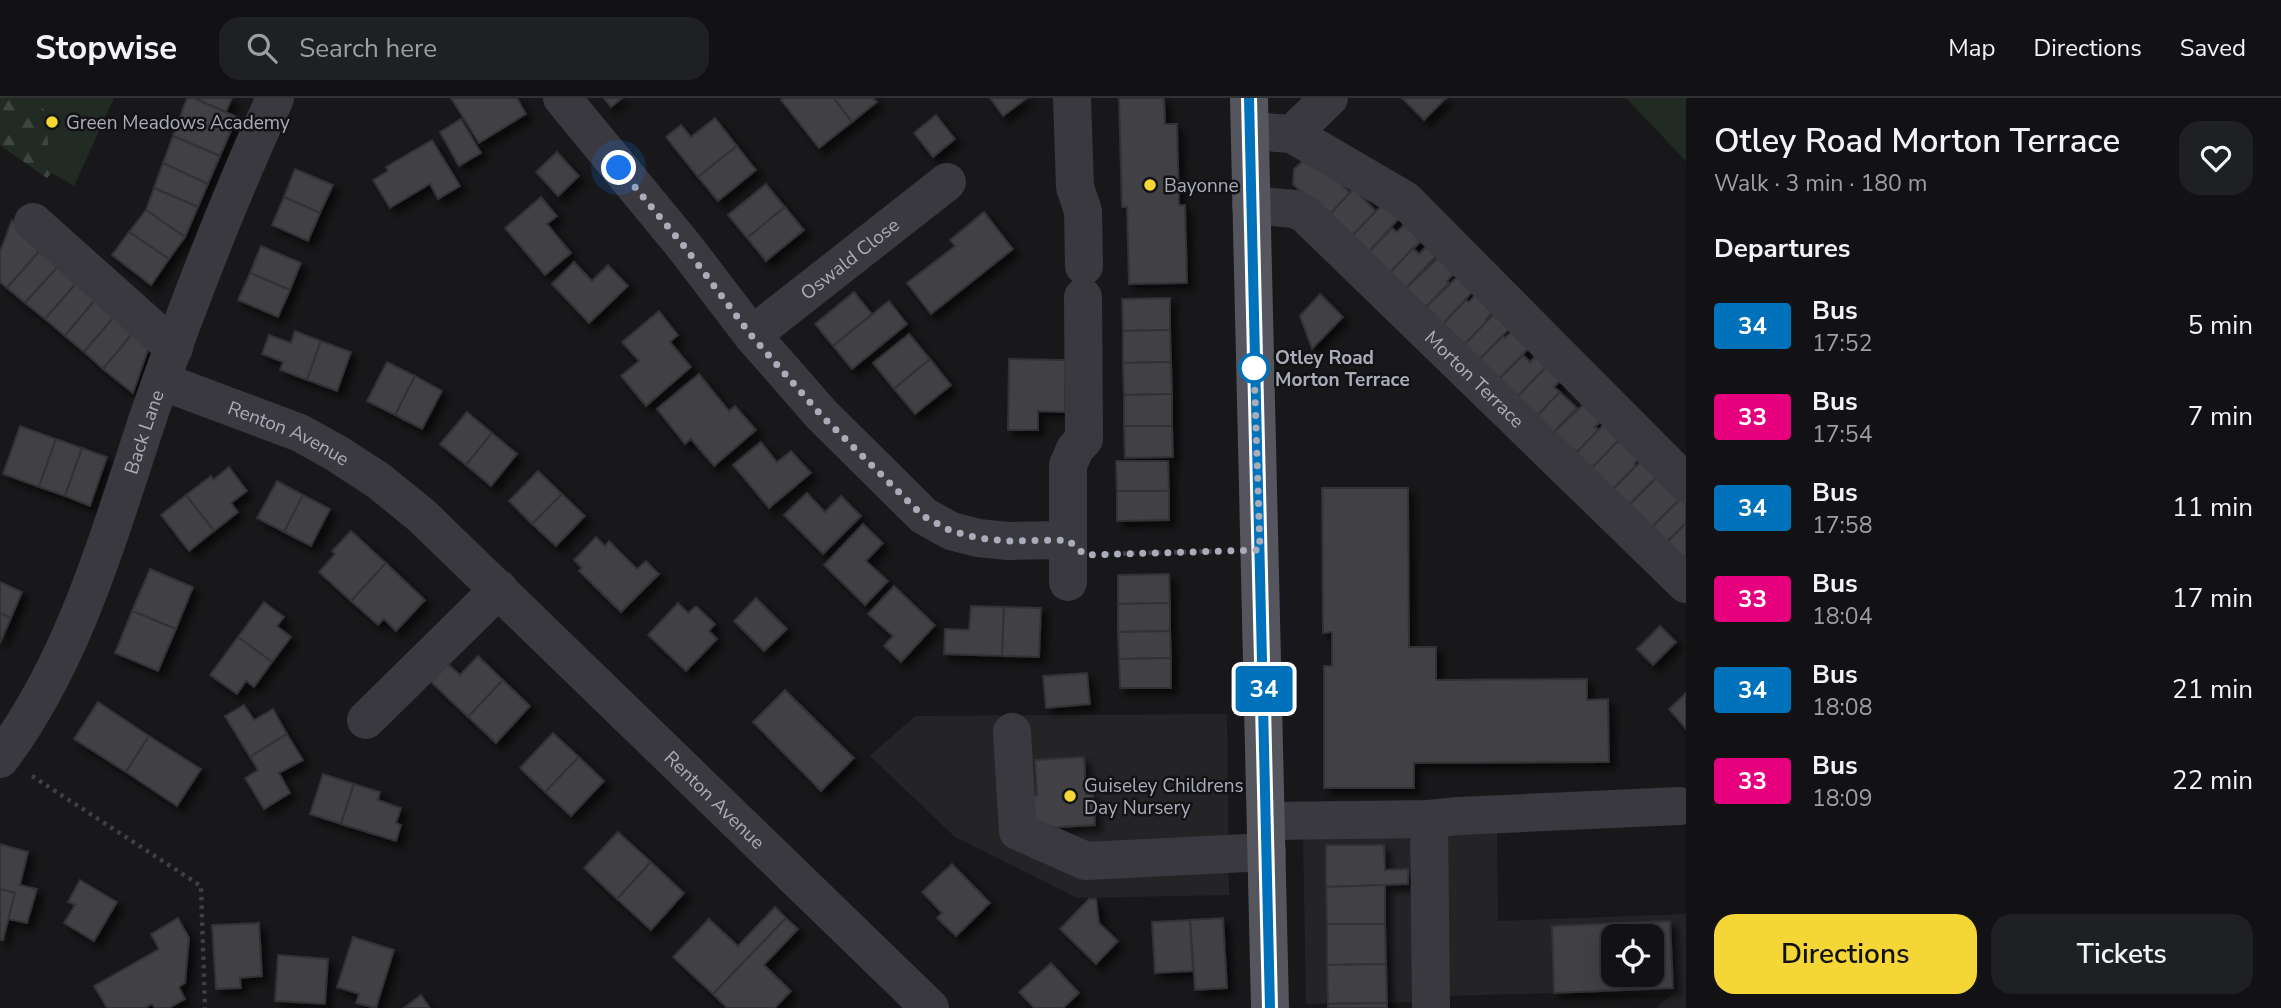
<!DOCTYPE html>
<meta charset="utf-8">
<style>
body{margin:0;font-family:"Nunito Sans",sans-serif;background:#1f2022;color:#f1f3f6;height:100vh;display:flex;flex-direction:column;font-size:26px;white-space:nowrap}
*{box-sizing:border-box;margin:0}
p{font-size:23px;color:#9c9ea0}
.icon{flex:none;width:38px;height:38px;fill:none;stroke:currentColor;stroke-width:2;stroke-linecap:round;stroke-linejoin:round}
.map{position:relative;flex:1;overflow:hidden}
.details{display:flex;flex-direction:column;background:#121214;width:595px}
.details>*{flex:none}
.badge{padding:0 14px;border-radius:5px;font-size:24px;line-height:46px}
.fabs{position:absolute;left:1601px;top:826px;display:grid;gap:14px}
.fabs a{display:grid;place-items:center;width:63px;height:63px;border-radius:14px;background:#121214;box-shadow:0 7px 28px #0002,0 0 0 2px #313234;font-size:35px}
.you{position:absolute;width:35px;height:35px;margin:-18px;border:5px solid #fff;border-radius:50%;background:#1a73e8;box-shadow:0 0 0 10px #1a73e833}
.map>.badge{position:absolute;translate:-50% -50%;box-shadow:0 0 0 4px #fff}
h2{padding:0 28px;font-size:26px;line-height:63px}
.round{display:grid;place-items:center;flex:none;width:74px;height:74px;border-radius:21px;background:#1f2022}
.head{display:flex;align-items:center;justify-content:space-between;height:119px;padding:0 28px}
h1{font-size:33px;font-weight:600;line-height:52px}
.action{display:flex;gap:14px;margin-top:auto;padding:14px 28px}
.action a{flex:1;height:80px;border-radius:21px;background:#f4d636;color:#111;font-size:28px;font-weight:600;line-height:80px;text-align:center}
.action a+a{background:#1f2022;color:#f1f3f6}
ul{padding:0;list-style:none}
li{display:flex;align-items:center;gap:21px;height:91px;padding:0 28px}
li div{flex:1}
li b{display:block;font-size:26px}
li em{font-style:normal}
li .badge{min-width:77px;font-weight:700;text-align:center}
header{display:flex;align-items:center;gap:42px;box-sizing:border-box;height:98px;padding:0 35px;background:#121214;border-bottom:2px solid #313234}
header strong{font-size:33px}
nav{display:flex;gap:38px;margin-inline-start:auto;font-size:24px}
.search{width:490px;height:63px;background:#1f2022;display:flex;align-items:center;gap:18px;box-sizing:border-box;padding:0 24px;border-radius:21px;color:#9c9ea0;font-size:26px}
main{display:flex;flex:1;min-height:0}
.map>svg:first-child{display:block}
</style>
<header>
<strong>Stopwise</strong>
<div class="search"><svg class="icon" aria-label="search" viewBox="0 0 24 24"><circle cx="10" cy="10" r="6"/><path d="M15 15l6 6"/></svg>Search here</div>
<nav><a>Map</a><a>Directions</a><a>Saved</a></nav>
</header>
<main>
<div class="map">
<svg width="1686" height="910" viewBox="0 0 1686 910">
<defs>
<pattern id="forest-firs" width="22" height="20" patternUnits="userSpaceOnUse" patternTransform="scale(1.75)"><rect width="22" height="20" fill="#222a24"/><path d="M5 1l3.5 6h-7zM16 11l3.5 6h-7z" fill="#3f4642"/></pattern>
<filter id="shadow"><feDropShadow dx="6" dy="6" stdDeviation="3.5" flood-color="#0009"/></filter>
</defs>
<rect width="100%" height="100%" fill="#18181a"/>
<g fill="#242427" fill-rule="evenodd">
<path d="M1227,616l2,181 -152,3 -122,-61 -85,-81 45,-40z"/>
<path d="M1497,731l1,92 188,-7v94h-30l16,-14 -117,-1 -112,3 -22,6 -115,2 -3,-169zM1614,838h38v39h-38z"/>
</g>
<g fill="#222a24">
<path d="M0,0h114l-40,88 -22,-13 -5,5 -47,-33z"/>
<path d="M1626,0h60v63z"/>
</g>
<path fill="url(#forest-firs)" d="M0,0h34l11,13 6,62 -4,5 -47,-33z"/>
<g fill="#3f4044" stroke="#323236" stroke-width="2" fill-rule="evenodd" filter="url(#shadow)">
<path d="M187,0h7l43,19 -17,39 -47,-20z"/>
<path d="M194,0h38l-6,14z"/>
<path d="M451,0h66l9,16 -47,29z"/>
<path d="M604,0h18l-11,9z"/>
<path d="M784,0h50l18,24 -33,26 -38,-48z"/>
<path d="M834,0h39l4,4 -25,20z"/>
<path d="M990,0h37l-24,18z"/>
<path d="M1119,0h45l1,26h12l2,81h6l2,78 -58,1 -2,-77h-5z"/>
<path d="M1402,0h44l-22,22z"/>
<path d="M936,17l19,24 -22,18 -19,-24z"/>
<path d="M715,20l22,28 -39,31 -32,-40 15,-12 10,12z"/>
<path d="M461,21l20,34 -22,13 -19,-34z"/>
<path d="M173,38l47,20 -12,28 -45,-21z"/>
<path d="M432,42l28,46 -22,13 -8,-15 -40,24 -17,-28 15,-9 -2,-4z"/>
<path d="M737,48l19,24 -38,31 -20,-24z"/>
<path d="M557,54l22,24 -21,20 -22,-24z"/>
<path d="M1317,61l33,34 -24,25 -33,-34 1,-15 9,-8z"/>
<path d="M163,65l45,21 -10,23 -44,-19z"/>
<path d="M295,71l38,16 -13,28 -36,-16z"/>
<path d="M766,86l19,23 -38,31 -19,-23z"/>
<path d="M154,90l44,19 -13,30 -39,-27z"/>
<path d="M1354,91l22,22 -28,29 -22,-22z"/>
<path d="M284,99l36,16 -12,28 -36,-16z"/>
<path d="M541,99l16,19 -10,8 24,29 -26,22 -40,-47z"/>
<path d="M1387,102l15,15 -37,41 -17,-16z"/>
<path d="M785,109l19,23 -38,31 -19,-23z"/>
<path d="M146,112l39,27 -16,22 -40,-27z"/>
<path d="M984,114l29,37 -82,65 -24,-31 48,-37 -5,-6z"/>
<path d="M12,122l31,27 -36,41 -7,-6v-30z"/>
<path d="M1407,124l17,16 -38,39 -21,-21 27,-28 5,4z"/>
<path d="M129,134l40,27 -18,26 -39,-30z"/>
<path d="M1429,146l10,9 -37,39 -16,-15 27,-29 6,6z"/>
<path d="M261,148l40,17 -11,27 -40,-17z"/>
<path d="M43,149l18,16 -36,40 -18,-15z"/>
<path d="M1441,157l16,16 -10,10 2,2 -28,29 -19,-20z"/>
<path d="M574,164l18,19 16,-16 20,21 -39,37 -37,-39z"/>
<path d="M61,165l19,16 -35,40 -20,-16z"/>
<path d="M250,175l40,17 -12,27 -40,-17z"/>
<path d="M1460,176l15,15 -36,39 -18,-16z"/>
<path d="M80,181l19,16 -34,41 -20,-17z"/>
<path d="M1479,193l17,18 -10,10 1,2 -27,28 -21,-21 27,-28 3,2z"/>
<path d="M854,194l18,22 -39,32 -18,-22z"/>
<path d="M1320,196l23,23 -31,32 -12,-33z"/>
<path d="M99,197l19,17 -34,40 -19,-16z"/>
<path d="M1170,200v32l-47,1 -1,-32z"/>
<path d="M889,203l18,23 -55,45 -19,-23z"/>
<path d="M659,213l19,24 -8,7 21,25 -45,39 -25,-30 18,-15 -17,-19z"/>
<path d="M1497,213l15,15 -37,38 -15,-15z"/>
<path d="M118,214l19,16 -34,41 -19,-17z"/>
<path d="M137,230l14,13 -18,52 -30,-24z"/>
<path d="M1515,230l17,17 -37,38 -20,-19 28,-28 2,2z"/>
<path d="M1170,232l1,32 -48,1v-32z"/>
<path d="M295,233l26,10 -14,39 -27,-10 3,-8 -21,-8 7,-19 22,8z"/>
<path d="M909,236l21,25 -36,30 -21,-26z"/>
<path d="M321,243l30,11 -14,39 -30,-11z"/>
<path d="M1539,255l11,10 -37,38 -18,-18 28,-28 7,7z"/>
<path d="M930,261l21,26 -36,29 -21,-25z"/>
<path d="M1009,261l56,1v52l-27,-1v19h-30z"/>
<path d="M387,264l28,14 -20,39 -28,-14z"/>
<path d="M1171,264l1,32 -48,1 -1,-32z"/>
<path d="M1550,265l14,14 -10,10 6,5 -27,28 -20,-19z"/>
<path d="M699,276l30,37 6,-5 21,24 -42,36 -23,-27 -6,5 -28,-35z"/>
<path d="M415,278l27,15 -20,38 -27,-14z"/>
<path d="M1560,294l17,16 -28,29 -16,-17z"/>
<path d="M1172,296v32h-48v-31z"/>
<path d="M1589,301l17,17 -11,11 4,3 -28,28 -22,-21z"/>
<path d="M467,314l25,21 -26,32 -26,-21z"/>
<path d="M1609,321l16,15 -38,39 -16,-15z"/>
<path d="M20,328l36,13 -17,48 -36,-13z"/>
<path d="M1124,328h48l1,31 -48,1z"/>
<path d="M492,335l25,21 -26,32 -25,-21z"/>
<path d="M1625,336l19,20 -10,10 2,2 -28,28 -21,-21z"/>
<path d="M56,341l26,9 -17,48 -26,-9z"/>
<path d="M761,344l16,20 14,-11 20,22 -42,35 -36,-43z"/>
<path d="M82,350l25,9 -17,49 -25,-10z"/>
<path d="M1645,359l16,16 -37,37 -16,-16z"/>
<path d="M1116,363h52l1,30h-52z"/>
<path d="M229,369l18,24 -16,12 7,9 -24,19 -28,-36 25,-19 2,4z"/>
<path d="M538,373l24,23 -30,30 -23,-23z"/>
<path d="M1661,375l23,22 -37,37 -23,-22z"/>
<path d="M277,383l26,14 -19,37 -27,-14z"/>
<path d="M1322,390h86l1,159h27v33l151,-1v21l21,-1 1,63 -195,1v25h-90v-122h8v-34l-9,1z"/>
<path d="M1117,393h52v29l-52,1z"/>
<path d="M807,395l18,19 16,-16 20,20 -38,38 -39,-39z"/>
<path d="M562,396l23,22 -29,30 -24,-22z"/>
<path d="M186,397l28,36 -25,20 -28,-36z"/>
<path d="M303,397l27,14 -19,37 -27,-14z"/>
<path d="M1684,397l2,2v26l-24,24 -15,-15z"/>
<path d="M1686,425v41l-24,-17z"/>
<path d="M863,426l20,19 -17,18 22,20 -23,24 -41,-40z"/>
<path d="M351,433l35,32 -35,38 -32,-29 16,-18 -3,-3z"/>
<path d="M596,439l9,9 4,-5 28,28 9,-8 13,13 -38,38 -42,-41 3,-3 -8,-8z"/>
<path d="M386,465l39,37 -29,31 -12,-12 -6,6 -27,-24z"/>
<path d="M150,471l43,18 -17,42 -44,-18z"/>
<path d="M1169,476l1,29 -52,1v-29z"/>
<path d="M0,484l22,10 -11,26 -11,-5z"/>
<path d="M894,488l41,39 -34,37 -17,-16 9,-10 -25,-22z"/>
<path d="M756,500l31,31 -23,22 -30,-30z"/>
<path d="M264,504l20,15 -7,9 14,11 -19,25 -34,-25z"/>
<path d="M678,505l10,10 8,-7 19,18 -6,7 8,8 -31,32 -38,-36z"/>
<path d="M1170,505v28l-52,1v-28z"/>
<path d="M971,508l33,1 -2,49 -58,-2 1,-25 24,1z"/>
<path d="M1004,509l37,1 -2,49 -37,-1z"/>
<path d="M132,513l44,18 -18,42 -43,-18z"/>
<path d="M0,515l11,5 -11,25z"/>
<path d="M1660,528l16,16 -23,23 -16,-16z"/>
<path d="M1170,533l1,27 -52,1 -1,-27z"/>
<path d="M238,539l34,25 -18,25 -8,-6 -9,13 -27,-19z"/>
<path d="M478,558l25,24 -35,37 -37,-35 17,-18 12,11z"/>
<path d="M1171,560v30h-51l-1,-29z"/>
<path d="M1087,575l3,31 -44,4 -3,-32z"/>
<path d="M503,582l27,26 -34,37 -28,-26z"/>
<path d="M785,592l69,68 -33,33 -68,-69z"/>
<path d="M1686,595v36l-17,-20z"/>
<path d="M98,604l51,34 -23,36 -52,-33z"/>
<path d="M244,607l10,15 19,-11 14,25 -37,23 -25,-41z"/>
<path d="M553,635l26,24 -34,35 -25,-24z"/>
<path d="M287,636l16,26 -24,13 11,20 -26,16 -19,-31 13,-8 -8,-13z"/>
<path d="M149,638l52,33 -24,37 -51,-34z"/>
<path d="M579,659l25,24 -33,35 -26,-24z"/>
<path d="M1084,659l2,37h7l2,31 -68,4 -2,-34h12l-2,-35z"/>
<path d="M323,676l31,10 -13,40 -31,-10z"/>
<path d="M354,686l26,8 -2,8 23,8 -5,15 5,2 -5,16 -55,-17z"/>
<path d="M618,734l33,30 -34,37 -33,-31z"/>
<path d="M0,746l28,8 -8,33 17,4 -10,34 -19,-4 7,-26 -15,-4z"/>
<path d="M1326,747h58l1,25 23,-1v15l-82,3z"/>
<path d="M651,764l33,31 -33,37 -34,-31z"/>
<path d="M952,766l38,39 -34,33 -19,-18 5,-5 -20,-21z"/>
<path d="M80,782l37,22 -23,39 -30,-18 11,-18 -7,-3z"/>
<path d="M1385,787v39h-58l-1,-37z"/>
<path d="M0,791l15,4 -12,47h-3z"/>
<path d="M1089,801h7l3,24 19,18 -22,23 -36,-35z"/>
<path d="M775,809l11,11 -73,76 -40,-37 36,-38 29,27z"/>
<path d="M178,820l11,20 -4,45 -6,4 6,12 -16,9h-14l-3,-4 -7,4h-38l-13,-22 65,-37 -8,-15z"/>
<path d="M786,820l12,11 -34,36 27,26 -16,17h-48l-14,-14z"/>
<path d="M1223,820l4,70 -32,2 -5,-70z"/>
<path d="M1190,822l3,51 -38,2 -3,-51z"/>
<path d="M1670,823l3,67 -119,5 -2,-67zM1614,838h38v39h-38z"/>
<path d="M259,825l3,53 -22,2 1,10 -25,1 -4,-64z"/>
<path d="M1327,826h58l1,40 -59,1z"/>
<path d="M353,839l41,13 -18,58 -20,-5 3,-9 -22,-7z"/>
<path d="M278,857l50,4 -3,45 -50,-3z"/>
<path d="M1051,865l28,30 -16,15h-29l-15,-16z"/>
<path d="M1386,866l1,39 -59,1 -1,-39z"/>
<path d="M421,897l9,13h-26z"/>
<path d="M1387,905v5h-59v-4z"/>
</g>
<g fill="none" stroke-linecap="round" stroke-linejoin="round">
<g stroke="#3f3f46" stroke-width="4.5" stroke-dasharray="3.5 5" stroke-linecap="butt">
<path d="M1106,456l117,-3"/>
<path d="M32,678l169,110 4,122"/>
</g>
<g stroke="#39393f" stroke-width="38">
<path d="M562,0l122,148 68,89 70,80 102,101 27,15 27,7 30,3 60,-1"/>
<path d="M1072,0l3,89 8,24 1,55"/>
<path d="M1250,33l42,3 113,66 281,283"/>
<path d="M1292,36l37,-36"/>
<path id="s1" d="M1251,107l43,4 11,5 381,370"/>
<path d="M33,124l141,126"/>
<path id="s2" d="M752,237l195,-153"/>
<path id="s3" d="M161,283l139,52 36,20 43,28 43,35 508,492"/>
<path d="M1068,484v-117l7,-16 9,-10 -1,-142"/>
<path d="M366,622l133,-131"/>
<path d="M1012,634l6,99 68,30 181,-9"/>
<path id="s4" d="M0,661c76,-100 111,-232 151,-350 37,-105 78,-210 124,-311"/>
<path d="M1429,721l2,189"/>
<path d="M1267,723l162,-2 29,-3 221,-10"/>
</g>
<path stroke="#55555e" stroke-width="38" d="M1249,0l21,910"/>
</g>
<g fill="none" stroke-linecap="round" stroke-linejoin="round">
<defs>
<path id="line" d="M1249,0l21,910"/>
</defs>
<use href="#line" stroke="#fff" stroke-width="16"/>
<use href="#line" stroke="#0072bc" stroke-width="10"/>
<path stroke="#aaacba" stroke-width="7" stroke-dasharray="0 12.6" d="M619,70l65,78 67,89 70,80 102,101 28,15 27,7 30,3 60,-1 17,15 175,-5 -6,-186v4"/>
</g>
<g fill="#f4d636" stroke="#131315" stroke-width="2.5">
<circle cx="52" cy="24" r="7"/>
<circle cx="1150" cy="87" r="7"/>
<circle cx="1070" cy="698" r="7"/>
</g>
<circle fill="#fff" stroke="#0072bc" stroke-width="3.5" cx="1254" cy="270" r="14"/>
<g text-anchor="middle" stroke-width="5" stroke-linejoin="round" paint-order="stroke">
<g font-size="19" fill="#aaacba" stroke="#131315" text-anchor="start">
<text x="66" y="31">Green Meadows Academy</text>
<text x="1164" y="94">Bayonne</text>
<text x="1084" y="694">Guiseley Childrens<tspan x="1084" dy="22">Day Nursery</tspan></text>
</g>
<g font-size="19" fill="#aaacba" stroke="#131315">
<text dy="7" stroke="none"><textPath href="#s2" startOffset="124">Oswald Close</textPath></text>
<text dy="7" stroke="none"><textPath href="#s1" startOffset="292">Morton Terrace</textPath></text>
<text dy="7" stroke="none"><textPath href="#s4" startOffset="359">Back Lane</textPath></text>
<text dy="7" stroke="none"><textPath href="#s3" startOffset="138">Renton Avenue</textPath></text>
<text dy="7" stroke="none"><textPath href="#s3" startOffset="704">Renton Avenue</textPath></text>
</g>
<g font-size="19" font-weight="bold" fill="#aaacba" stroke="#131315" text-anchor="start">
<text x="1275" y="266">Otley Road<tspan x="1275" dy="22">Morton Terrace</tspan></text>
</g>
</g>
</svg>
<div class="fabs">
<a><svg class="icon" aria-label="locate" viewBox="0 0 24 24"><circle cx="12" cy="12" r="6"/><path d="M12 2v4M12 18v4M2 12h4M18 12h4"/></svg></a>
</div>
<div class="you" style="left:619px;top:70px"></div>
<b class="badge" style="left:1264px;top:591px;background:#0072bc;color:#fff">34</b>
</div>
<section class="details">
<div class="head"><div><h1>Otley Road Morton Terrace</h1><p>Walk · 3 min · 180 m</p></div><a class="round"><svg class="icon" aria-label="heart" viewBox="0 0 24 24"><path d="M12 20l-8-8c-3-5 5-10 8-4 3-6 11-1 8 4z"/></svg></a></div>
<h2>Departures</h2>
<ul>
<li><span class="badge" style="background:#0072bc;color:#fff">34</span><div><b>Bus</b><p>17:52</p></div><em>5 min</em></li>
<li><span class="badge" style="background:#e6007e;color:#fff">33</span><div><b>Bus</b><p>17:54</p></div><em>7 min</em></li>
<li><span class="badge" style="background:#0072bc;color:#fff">34</span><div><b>Bus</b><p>17:58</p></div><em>11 min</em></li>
<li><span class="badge" style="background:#e6007e;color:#fff">33</span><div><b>Bus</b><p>18:04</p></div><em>17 min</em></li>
<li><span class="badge" style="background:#0072bc;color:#fff">34</span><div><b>Bus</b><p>18:08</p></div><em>21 min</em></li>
<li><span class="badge" style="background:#e6007e;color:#fff">33</span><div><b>Bus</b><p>18:09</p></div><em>22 min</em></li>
</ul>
<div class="action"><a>Directions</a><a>Tickets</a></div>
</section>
</main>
